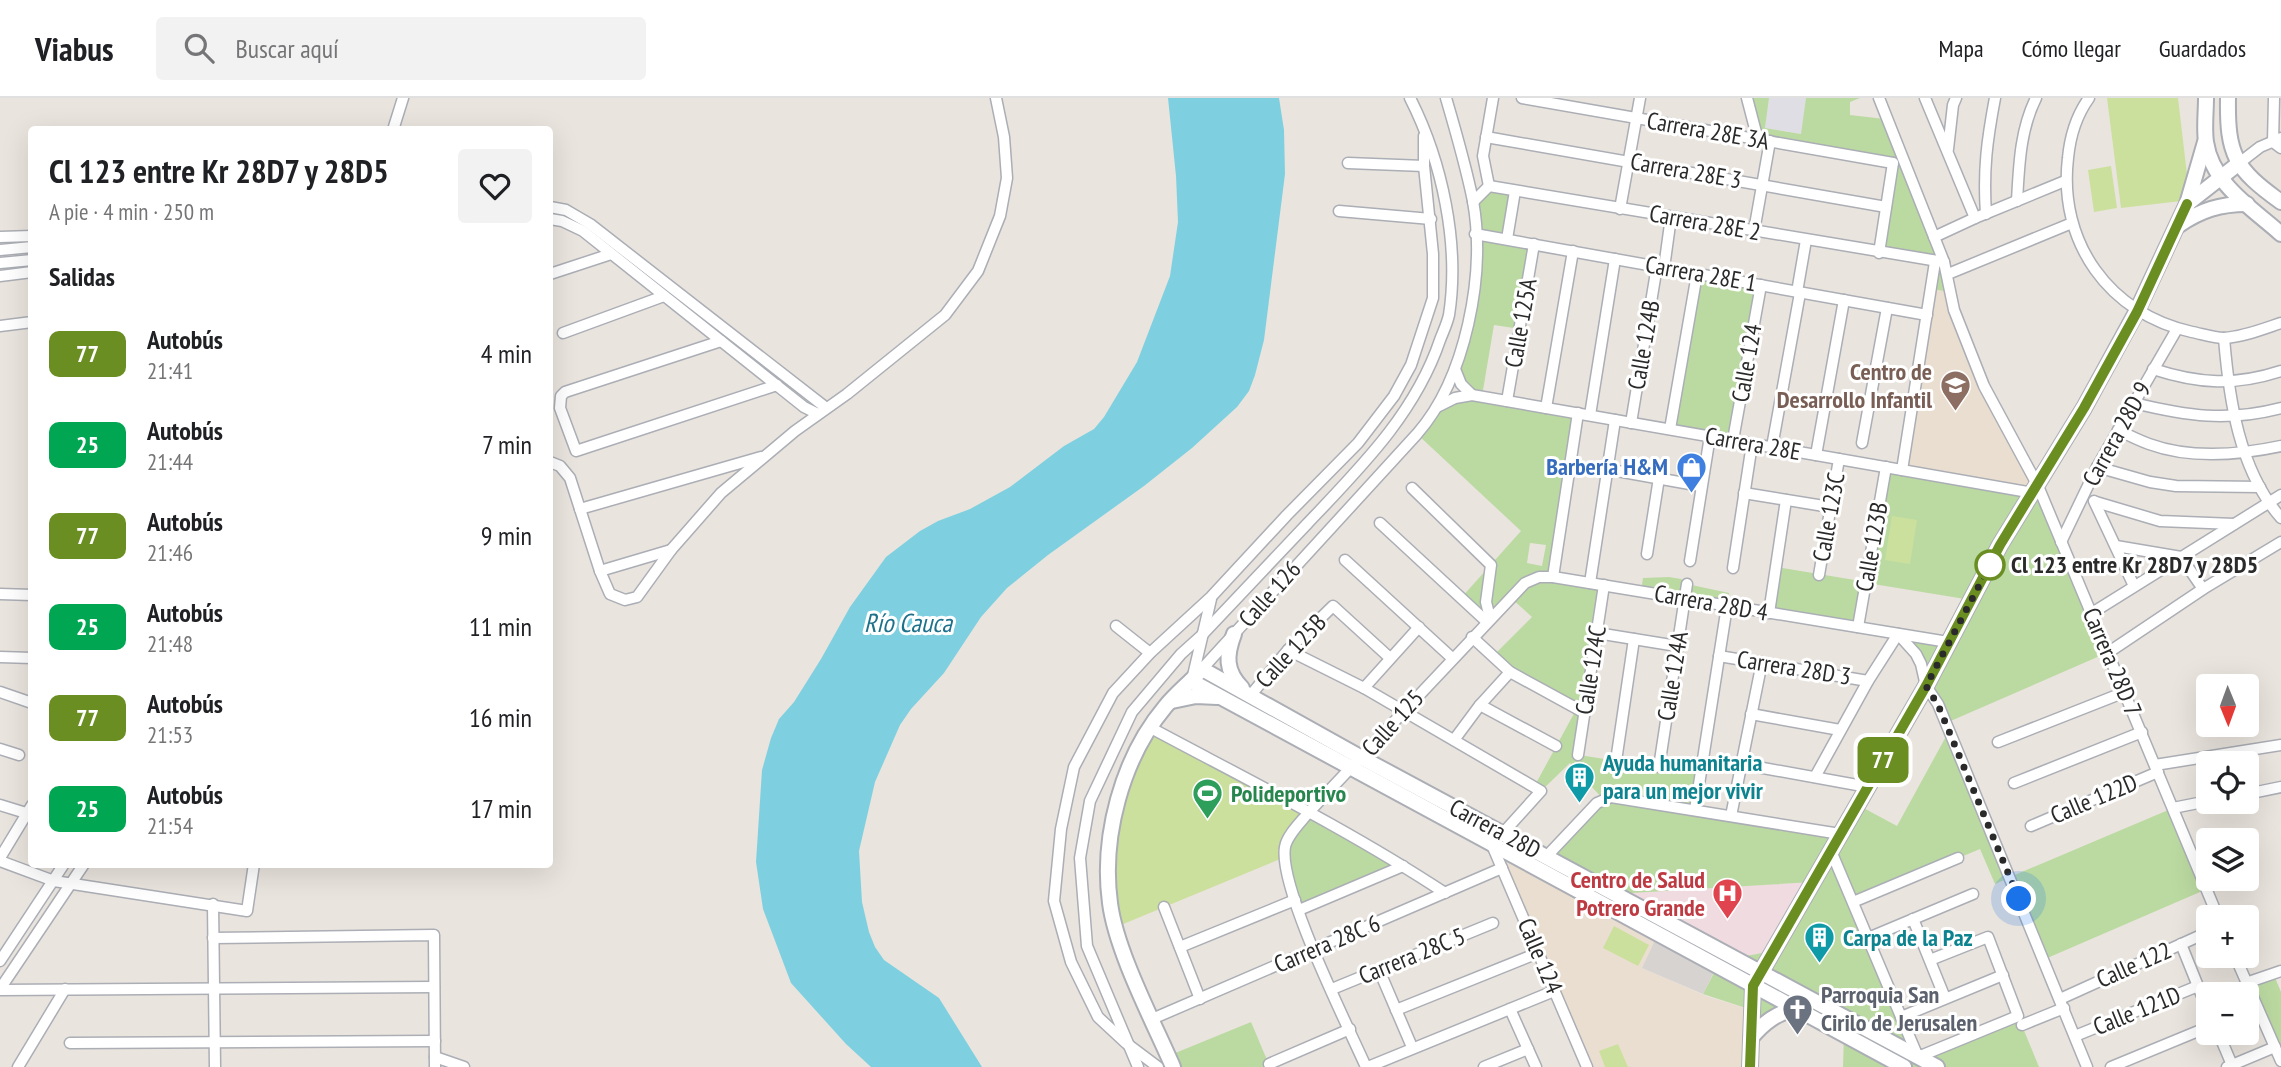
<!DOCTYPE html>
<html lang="es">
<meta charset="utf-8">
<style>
body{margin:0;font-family:"PT Sans Narrow",sans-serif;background:#f2f2f2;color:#202124;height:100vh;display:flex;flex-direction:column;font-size:26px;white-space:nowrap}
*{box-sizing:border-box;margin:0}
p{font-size:23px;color:#757577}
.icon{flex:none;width:38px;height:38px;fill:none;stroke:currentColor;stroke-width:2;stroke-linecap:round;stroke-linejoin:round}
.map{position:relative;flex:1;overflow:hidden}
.sheet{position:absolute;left:28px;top:28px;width:525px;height:742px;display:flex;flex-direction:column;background:#fff;border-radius:7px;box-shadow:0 7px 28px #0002}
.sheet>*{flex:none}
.badge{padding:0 14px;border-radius:10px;font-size:24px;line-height:46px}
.needle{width:46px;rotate:179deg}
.tools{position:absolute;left:2196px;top:576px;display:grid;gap:14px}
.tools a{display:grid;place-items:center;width:63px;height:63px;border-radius:7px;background:#fff;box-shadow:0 7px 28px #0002;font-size:35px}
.you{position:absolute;width:35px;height:35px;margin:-18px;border:5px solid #fff;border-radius:50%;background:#1a73e8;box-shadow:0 0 0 10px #1a73e833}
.map>.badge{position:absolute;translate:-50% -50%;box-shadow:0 0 0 4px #fff}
h2{padding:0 21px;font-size:26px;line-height:63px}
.round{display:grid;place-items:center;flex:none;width:74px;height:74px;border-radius:7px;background:#f2f2f2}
.summary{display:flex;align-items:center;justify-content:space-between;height:119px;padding:0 21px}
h1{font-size:33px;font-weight:800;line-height:52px}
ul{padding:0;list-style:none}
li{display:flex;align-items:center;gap:21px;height:91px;padding:0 21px}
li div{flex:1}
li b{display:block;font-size:26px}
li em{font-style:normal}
li .badge{min-width:77px;font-weight:700;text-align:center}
header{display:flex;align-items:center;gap:42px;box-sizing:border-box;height:98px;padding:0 35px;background:#fff;border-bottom:2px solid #e0e0e0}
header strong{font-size:33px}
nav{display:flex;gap:38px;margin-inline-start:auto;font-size:24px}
.search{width:490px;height:63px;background:#f2f2f2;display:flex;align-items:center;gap:18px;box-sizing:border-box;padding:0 24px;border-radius:7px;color:#757577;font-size:26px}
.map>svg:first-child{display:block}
</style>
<header>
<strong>Viabus</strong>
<div class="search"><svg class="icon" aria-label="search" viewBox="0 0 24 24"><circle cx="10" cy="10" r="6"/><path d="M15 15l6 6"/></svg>Buscar aquí</div>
<nav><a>Mapa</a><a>Cómo llegar</a><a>Guardados</a></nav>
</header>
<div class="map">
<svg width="2281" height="969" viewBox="0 0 2281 969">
<rect width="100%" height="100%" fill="#eae4de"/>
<path fill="#dfdee4" d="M1769,0h37l-4,36 -37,-6z"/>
<g fill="#eaded0">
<path d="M1931,191l20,3 33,94 54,100 -4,7 -132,-23z"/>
<path d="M1492,747l166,89 -16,34 66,29 44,13 -2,57h-163z"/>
</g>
<path fill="#f0dce0" d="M1814,784l-47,70 -26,5 -127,-64z"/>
<g fill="#bbdaa1" fill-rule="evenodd">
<path d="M1747,0h22l-4,30 36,6 5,-36h54l-10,4v13l35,4 66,173 -20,-3 4,-26 -56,-10 13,-90 -134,-23z"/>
<path d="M1489,88l26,5 -8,48 27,5 -14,85 -26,-4 -12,71 96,17 -25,164 51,8 -25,170 122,19 -6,35 145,25 18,-29 39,21 52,-95 61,146 163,-69 34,81 -162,70 -36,-81 -14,6 -15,-35 -126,53 64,155 100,-41 21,51h-196l1,-33 -47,-26 -39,21 -6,-19 -49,-16 14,-27 -526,-286 11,-12 344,188 57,-58 -33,-36 -29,28 -7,-4 43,-79 -84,-52 39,-39 -21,-19 -25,23 -25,-23 60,-67 -104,-97 20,-27 27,-12 -7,-18 18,-92 -2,-83zM1530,445l16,2 -4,21 -15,-3zM1813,784l-46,70 -26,5 -126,-63z"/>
<path d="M1697,176l64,11 -28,155 -63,-11z"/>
<path d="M1886,369l147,26 5,-7 71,166 -163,71 -25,-59 -23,-30 50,8 23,-42 -104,-17 -9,44 -89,-14 7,-46 91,15z"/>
<path d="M1669,479l12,2 6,5 42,9 -2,13 -86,-15 2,-13z"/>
<path d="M1309,714l94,54 -104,44 -14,-63z"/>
<path d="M2273,875l8,19v69l-35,-78z"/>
<path d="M1251,924l19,45h-97l-5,-11z"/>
</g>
<g fill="#cce09e">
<path d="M2107,0h71l12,102 -69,8z"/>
<path d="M2111,68l6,42 -23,4 -6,-42z"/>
<path d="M1892,418l25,4 -7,44 -25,-4z"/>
<path d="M1151,630l158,84 -21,27 -3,18 -169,70 -5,-98z"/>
<path d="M1614,828l35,19 -11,21 -35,-18z"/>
<path d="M1618,946l10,23h-23l-6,-16z"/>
</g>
<path fill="#d7d3d0" d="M1658,836l59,32 -14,28 -61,-26z"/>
<path fill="#7ed0e0" d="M1168,0h111l5,32 1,44 -21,166 -9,35 -6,16 -12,16 -45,41 -48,38 -96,69 -41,33 -26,29 -37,56 -33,36 -11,16 -25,57 -16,69 3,51 7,30 6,15 9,13 55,38 43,69h-111l-25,-23 -55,-61 -28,-74 -7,-47 6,-92 9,-32 8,-19 15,-17 27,-43 29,-52 36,-50 34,-26 18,-10 32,-12 40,-22 54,-41 30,-17 10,-12 33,-55 33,-86 8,-54 -2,-46z"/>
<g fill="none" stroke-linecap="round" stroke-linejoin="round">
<defs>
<g id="street">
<path d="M1522,0l371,65"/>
<path d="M1747,0l11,42"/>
<path d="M1879,0l65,164 10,48 30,76 54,100 180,431"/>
<path d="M1925,0l50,120"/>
<path d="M2089,0c-13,18 -19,39 -21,60 -10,84 41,156 124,174 10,2 22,6 32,6 19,-1 39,-9 57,-15"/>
<path d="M2274,0l-1,44 8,6"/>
<path d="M393,32l10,-32"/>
<path d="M1486,39l400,70"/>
<path d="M1948,51l5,-44 3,-7"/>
<path d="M1348,65l76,3"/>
<path d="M2238,66l22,-17 21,-9"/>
<path d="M1489,88l455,76"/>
<path d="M1489,88l-6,-30 10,-58"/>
<path d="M2017,103c2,-35 3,-71 19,-103"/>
<path d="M1473,104l16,-16"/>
<path d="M550,109l16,3 24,14 235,183"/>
<path d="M1620,111l20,-111"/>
<path d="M1339,113l92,8"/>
<path d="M1986,116c-3,-44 1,-74 9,-116"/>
<path d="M550,121l12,2 21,10 221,176 14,7"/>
<path d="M1754,133l16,-90"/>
<path d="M1475,136l452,81"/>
<path d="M0,139l32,-1"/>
<path d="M1934,139l41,-19 90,-37"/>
<path d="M1507,141l8,-48"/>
<path d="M0,152l32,-3"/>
<path d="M1879,155l14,-90"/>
<path d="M0,165l32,-3"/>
<path d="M1664,170l7,-51"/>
<path d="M550,176l61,-20"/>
<path d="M1948,176l124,-51"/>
<path d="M0,178l32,-4"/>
<path d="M1797,194l9,-52"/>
<path d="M0,228l32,-4"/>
<path d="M563,235l101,-37"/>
<path d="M2224,240c5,61 15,132 57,180"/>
<path d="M721,243l-156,51 -4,4 -1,12 16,43 201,-66"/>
<path d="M1455,271l6,15 11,11"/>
<path d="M2153,271c46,15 82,17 128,2"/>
<path d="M1507,303l27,-157"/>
<path d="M2134,305c53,13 93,19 147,5"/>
<path d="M1437,309l18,-9 17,-3 562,98"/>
<path d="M1546,310l27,-157"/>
<path d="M1590,317l25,-156"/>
<path d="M1631,325l26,-157"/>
<path d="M1670,331l27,-155"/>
<path d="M2118,332c10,5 20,10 31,14 41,15 90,11 132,2"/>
<path d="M1733,342l28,-155"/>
<path d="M1862,345l25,-135"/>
<path d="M1772,349l28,-154"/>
<path d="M1816,357l28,-155"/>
<path d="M550,364l10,4 10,12 30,93 10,23 15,6 12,-3 34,-47 50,-57 74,-62 52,-37 98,-79 33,-44 22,-55 7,-38 -3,-41 -8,-39"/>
<path d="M2097,369l53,15 26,4 84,1"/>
<path d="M1606,371l95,17"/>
<path d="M1902,372l33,-208"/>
<path d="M1412,390l79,77 -5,37 4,16"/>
<path d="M1744,395l86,14"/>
<path d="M2094,403l40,85"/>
<path d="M2096,404l64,19 74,3"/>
<path d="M580,411l181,-52"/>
<path d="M1380,425l106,98"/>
<path d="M2061,444l36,-75 80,-138"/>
<path d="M2116,448l65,11 22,32"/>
<path d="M1647,456l12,-76"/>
<path d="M1345,462l107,98"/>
<path d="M1690,463l20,-125"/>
<path d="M1733,470l19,-124"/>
<path d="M600,473l71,-21"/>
<path d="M1819,477l20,-116"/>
<path d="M1553,479l25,-164"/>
<path d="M1590,485l25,-163"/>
<path d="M0,496l32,1"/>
<path d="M1769,515l17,-113"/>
<path d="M2092,515l189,-118"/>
<path d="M1116,528l34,27"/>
<path d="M1858,529l28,-160"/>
<path d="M1597,535l80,13"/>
<path d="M1898,536l18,20 5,10 5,22 12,18 22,53 127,310"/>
<path d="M1472,539l38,35 75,41"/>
<path d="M1288,552l76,38 177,103 -38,42"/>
<path d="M2109,554l94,-63 78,-47"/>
<path d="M1719,558l149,25"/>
<path d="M0,559l32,1"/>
<path d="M1202,571l215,-235c49,-56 69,-160 56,-233 -7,-34 -17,-69 -27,-103"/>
<path d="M1192,582l19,-81"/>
<path d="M1364,590l55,-61"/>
<path d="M0,594l32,11"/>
<path d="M1250,598l38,-46 45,-44 57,52"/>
<path d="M1480,607l76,41"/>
<path d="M1751,616l89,16"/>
<path d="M1151,630c99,53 200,103 294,165"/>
<path d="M1454,642l26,-35 30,-33"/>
<path d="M1998,644l127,-50"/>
<path d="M0,651l19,6"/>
<path d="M1578,657l26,-170"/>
<path d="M1616,663l18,-122"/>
<path d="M1741,666l127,23"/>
<path d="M2155,667l126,-20"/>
<path d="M1659,669l28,-183"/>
<path d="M1815,679l53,-96 30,-47"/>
<path d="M2014,685l128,-51"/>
<path d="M2247,696l34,-7"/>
<path d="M0,707l26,8"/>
<path d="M2173,710l35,-7"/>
<path d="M1695,712l32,-204"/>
<path d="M1731,718l31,-154"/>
<path d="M2031,728l127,-54"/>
<path d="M1492,747l95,222"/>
<path d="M1831,753l87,206 100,-41 -30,-79 -58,23"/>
<path d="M1546,759l51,-54 14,-6 229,37"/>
<path d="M0,760l32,-53"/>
<path d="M0,763l54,20 193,30 7,-47"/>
<path d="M1853,804l105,-44"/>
<path d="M213,806l2,163"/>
<path d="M1164,809l36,92"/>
<path d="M1299,812l104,-44"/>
<path d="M1913,821l32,79"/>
<path d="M213,840l221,-3 1,132"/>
<path d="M1868,840l105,-44"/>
<path d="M2181,846l27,67"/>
<path d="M1180,849l115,-47"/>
<path d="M2235,858l46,105"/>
<path d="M0,863l64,-97"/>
<path d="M1379,872l33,77"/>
<path d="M2246,885l35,-12"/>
<path d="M0,891l84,-125"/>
<path d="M1332,891l161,-66"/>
<path d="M0,892l434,-3"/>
<path d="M2060,901l148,-67"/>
<path d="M1510,911l26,58"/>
<path d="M1396,912l142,-57"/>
<path d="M1901,919l102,-42"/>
<path d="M1152,921l350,-151"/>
<path d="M2022,927l42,-17"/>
<path d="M2218,934l14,33"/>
<path d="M2075,938l123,-50"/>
<path d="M70,945l365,-2"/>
<path d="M435,959l29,10"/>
<path d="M1269,966l81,-35"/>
<path d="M18,969l47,-78"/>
<path d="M1138,969l-51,-121 -7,-88 10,-57 42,-89 49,-58 20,-18c35,-37 71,-75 106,-112 53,-56 108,-110 133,-184 3,-8 7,-16 9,-25 11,-71 -7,-154 -39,-217"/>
<path d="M1158,969l-32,-24 -28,-26 -27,-55 -17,-61 7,-72 13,-62 39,-74 37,-40 61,-56 76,-82 71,-72 36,-47 17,-31 22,-67v-44l-9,-88v-30"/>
<path d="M1366,969c-19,-43 -88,-180 -81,-220 2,-12 16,-25 24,-35l216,-229 14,-6h14l395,65"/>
<path d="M1368,969l186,-76"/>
<path d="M1484,969l44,-18"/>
<path d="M2111,969l97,-40"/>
<path d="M2227,969l48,-20"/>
</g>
<g id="secondary">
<path d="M2206,0c0,14 -2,30 0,44 6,42 46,66 75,92"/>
<path d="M2228,0c-1,57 7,71 53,104"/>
<path d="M2187,106l51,-40"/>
<path d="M2179,127c22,-15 41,-21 68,-21"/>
<path d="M1234,536c-8,21 -9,37 8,54"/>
<path d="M1191,583l713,386"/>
<path d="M1172,603l24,-5 21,1"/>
<path d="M1751,940c13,-16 26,-25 46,-30"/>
<path d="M1173,969c-20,-46 -57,-116 -63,-164 -9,-66 12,-145 55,-196 11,-14 26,-25 37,-38l160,89 575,309"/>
<path d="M1750,969l3,-81 173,-300 74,-141 84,-137 53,-97 50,-107 18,-62"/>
</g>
</defs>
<use href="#street" stroke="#abaeb5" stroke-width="13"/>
<use href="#secondary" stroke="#abaeb5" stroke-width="18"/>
<use href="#street" stroke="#fff" stroke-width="10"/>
<use href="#secondary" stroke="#fff" stroke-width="14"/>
</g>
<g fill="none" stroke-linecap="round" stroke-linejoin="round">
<defs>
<path id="line" d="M1750,969l3,-81 173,-300 74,-141 84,-137 53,-96 50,-108"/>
</defs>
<use href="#line" stroke="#fff" stroke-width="16"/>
<use href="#line" stroke="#6b8e23" stroke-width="10"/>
<path stroke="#2a2a2a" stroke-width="7" stroke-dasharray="0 12.6" d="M1990,467l-64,121 12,19 81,194"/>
</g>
<defs>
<symbol id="school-pin" viewBox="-11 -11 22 30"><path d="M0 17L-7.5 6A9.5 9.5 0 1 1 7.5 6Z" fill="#8d6e63" stroke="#fff"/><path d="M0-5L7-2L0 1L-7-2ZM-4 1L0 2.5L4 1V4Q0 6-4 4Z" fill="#fff"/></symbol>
<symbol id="shop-pin" viewBox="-11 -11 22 30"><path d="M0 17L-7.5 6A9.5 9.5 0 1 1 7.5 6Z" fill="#3f7fe0" stroke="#fff"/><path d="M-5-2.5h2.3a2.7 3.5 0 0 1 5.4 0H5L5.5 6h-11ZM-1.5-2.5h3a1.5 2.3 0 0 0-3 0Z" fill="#fff"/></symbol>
<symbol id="building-pin" viewBox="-11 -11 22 30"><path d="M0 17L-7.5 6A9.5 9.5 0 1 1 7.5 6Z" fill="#0f9aa8" stroke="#fff"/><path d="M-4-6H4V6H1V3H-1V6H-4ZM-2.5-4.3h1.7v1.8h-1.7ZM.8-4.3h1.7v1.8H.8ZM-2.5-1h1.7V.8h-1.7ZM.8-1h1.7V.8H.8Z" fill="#fff"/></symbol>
<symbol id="stadium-pin" viewBox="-11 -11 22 30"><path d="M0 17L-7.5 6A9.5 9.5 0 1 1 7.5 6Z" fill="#2e9e5b" stroke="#fff"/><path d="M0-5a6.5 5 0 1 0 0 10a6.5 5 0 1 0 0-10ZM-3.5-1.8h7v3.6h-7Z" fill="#fff"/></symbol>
<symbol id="hospital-pin" viewBox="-11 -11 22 30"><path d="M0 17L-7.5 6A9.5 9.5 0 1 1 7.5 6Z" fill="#e0444e" stroke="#fff"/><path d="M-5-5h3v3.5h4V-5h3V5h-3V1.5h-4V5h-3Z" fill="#fff"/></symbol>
<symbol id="church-pin" viewBox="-11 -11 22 30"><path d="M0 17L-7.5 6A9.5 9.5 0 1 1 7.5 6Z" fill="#6b7280" stroke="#fff"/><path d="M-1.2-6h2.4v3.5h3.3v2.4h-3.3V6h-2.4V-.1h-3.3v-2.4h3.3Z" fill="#fff"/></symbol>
</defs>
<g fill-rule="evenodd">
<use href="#school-pin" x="1938" y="270" width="35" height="47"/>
<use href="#shop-pin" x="1674" y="352" width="35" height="47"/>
<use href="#building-pin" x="1562" y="662" width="35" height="47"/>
<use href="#stadium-pin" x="1190" y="678" width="35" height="47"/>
<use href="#hospital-pin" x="1710" y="778" width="35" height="47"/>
<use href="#building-pin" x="1802" y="822" width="35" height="47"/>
<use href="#church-pin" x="1780" y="894" width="35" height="47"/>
</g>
<circle fill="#fff" stroke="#6b8e23" stroke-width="3.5" cx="1990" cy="467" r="14"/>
<g text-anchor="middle" stroke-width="6" stroke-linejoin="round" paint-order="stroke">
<g font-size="24" fill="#2a2a2a" stroke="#fff">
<text transform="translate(1708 33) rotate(10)" y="8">Carrera 28E 3A</text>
<text transform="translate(1686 73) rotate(10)" y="8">Carrera 28E 3</text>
<text transform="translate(1705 125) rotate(10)" y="8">Carrera 28E 2</text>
<text transform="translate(1701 176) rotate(10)" y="8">Carrera 28E 1</text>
<text transform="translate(1521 225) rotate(-80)" y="8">Calle 125A</text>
<text transform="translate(1644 247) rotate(-80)" y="8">Calle 124B</text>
<text transform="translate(1747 265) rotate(-80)" y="8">Calle 124</text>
<text transform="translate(2117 336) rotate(-61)" y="8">Carrera 28D 9</text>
<text transform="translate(1753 346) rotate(10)" y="8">Carrera 28E</text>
<text transform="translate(1829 419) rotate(-80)" y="8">Calle 123C</text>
<text transform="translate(1872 449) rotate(-80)" y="8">Calle 123B</text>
<text transform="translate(1270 496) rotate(-48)" y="8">Calle 126</text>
<text transform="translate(1711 505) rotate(10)" y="8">Carrera 28D 4</text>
<text transform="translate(1291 553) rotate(-47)" y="8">Calle 125B</text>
<text transform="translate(2112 564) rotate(67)" y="8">Carrera 28D 7</text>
<text transform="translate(1794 570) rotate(9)" y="8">Carrera 28D 3</text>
<text transform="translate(1591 572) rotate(-81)" y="8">Calle 124C</text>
<text transform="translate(1673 578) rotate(-81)" y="8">Calle 124A</text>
<text transform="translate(1393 625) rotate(-48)" y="8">Calle 125</text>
<text transform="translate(2094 701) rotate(-23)" y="8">Calle 122D</text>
<text transform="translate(1495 731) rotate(28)" y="8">Carrera 28D</text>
<text transform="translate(1327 846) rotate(-23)" y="8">Carrera 28C 6</text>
<text transform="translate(1412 858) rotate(-22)" y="8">Carrera 28C 5</text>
<text transform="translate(1540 858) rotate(67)" y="8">Calle 124</text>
<text transform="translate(2134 867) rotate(-24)" y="8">Calle 122</text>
<text transform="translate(2137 913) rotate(-22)" y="8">Calle 121D</text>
</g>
<g font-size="24" font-weight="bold" fill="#785e54" stroke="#fff" text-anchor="end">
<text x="1932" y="282">Centro de<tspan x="1932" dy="28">Desarrollo Infantil</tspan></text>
</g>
<g font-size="24" font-weight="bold" fill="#366cbe" stroke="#fff" text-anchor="end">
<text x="1668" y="377">Barbería H&amp;M</text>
</g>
<g font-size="24" font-weight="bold" fill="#2a2a2a" stroke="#fff" text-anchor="start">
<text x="2011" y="475">Cl 123 entre Kr 28D7 y 28D5</text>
</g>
<g font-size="24" font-weight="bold" fill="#0d838f" stroke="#fff" text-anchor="start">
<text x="1603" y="673">Ayuda humanitaria<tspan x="1603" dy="28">para un mejor vivir</tspan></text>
<text x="1843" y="848">Carpa de la Paz</text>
</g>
<g font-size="24" font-weight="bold" fill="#27864d" stroke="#fff" text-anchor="start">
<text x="1231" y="704">Polideportivo</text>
</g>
<g font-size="24" font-weight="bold" fill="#be3a42" stroke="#fff" text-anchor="end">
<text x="1705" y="790">Centro de Salud<tspan x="1705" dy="28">Potrero Grande</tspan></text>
</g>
<g font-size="24" font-weight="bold" fill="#5b616d" stroke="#fff" text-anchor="start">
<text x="1821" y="905">Parroquia San<tspan x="1821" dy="28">Cirilo de Jerusalen</tspan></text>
</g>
<g font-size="26" font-style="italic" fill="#1e718b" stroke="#fff">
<text x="908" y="534">Río Cauca</text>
</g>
</g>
</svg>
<div class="tools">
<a><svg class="needle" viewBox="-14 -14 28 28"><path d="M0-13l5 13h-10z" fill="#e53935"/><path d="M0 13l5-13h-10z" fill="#757577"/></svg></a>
<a><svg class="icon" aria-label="locate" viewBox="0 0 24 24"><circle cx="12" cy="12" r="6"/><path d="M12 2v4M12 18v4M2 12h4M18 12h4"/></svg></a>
<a><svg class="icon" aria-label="layers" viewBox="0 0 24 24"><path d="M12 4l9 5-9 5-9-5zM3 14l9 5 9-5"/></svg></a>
<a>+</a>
<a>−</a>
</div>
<div class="you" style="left:2019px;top:801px"></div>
<b class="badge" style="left:1883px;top:662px;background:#6b8e23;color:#fff">77</b>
<section class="sheet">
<div class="summary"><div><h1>Cl 123 entre Kr 28D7 y 28D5</h1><p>A pie · 4 min · 250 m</p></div><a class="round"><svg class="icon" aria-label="heart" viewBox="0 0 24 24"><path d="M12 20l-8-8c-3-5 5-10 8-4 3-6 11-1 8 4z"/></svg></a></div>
<h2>Salidas</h2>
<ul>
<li><span class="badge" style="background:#6b8e23;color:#fff">77</span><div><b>Autobús</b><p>21:41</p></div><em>4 min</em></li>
<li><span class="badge" style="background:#00a651;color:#fff">25</span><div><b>Autobús</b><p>21:44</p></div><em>7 min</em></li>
<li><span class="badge" style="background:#6b8e23;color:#fff">77</span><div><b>Autobús</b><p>21:46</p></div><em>9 min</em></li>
<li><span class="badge" style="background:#00a651;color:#fff">25</span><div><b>Autobús</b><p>21:48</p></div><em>11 min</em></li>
<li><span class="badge" style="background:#6b8e23;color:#fff">77</span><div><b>Autobús</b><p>21:53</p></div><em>16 min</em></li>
<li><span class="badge" style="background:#00a651;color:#fff">25</span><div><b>Autobús</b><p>21:54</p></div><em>17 min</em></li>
</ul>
</section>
</div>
